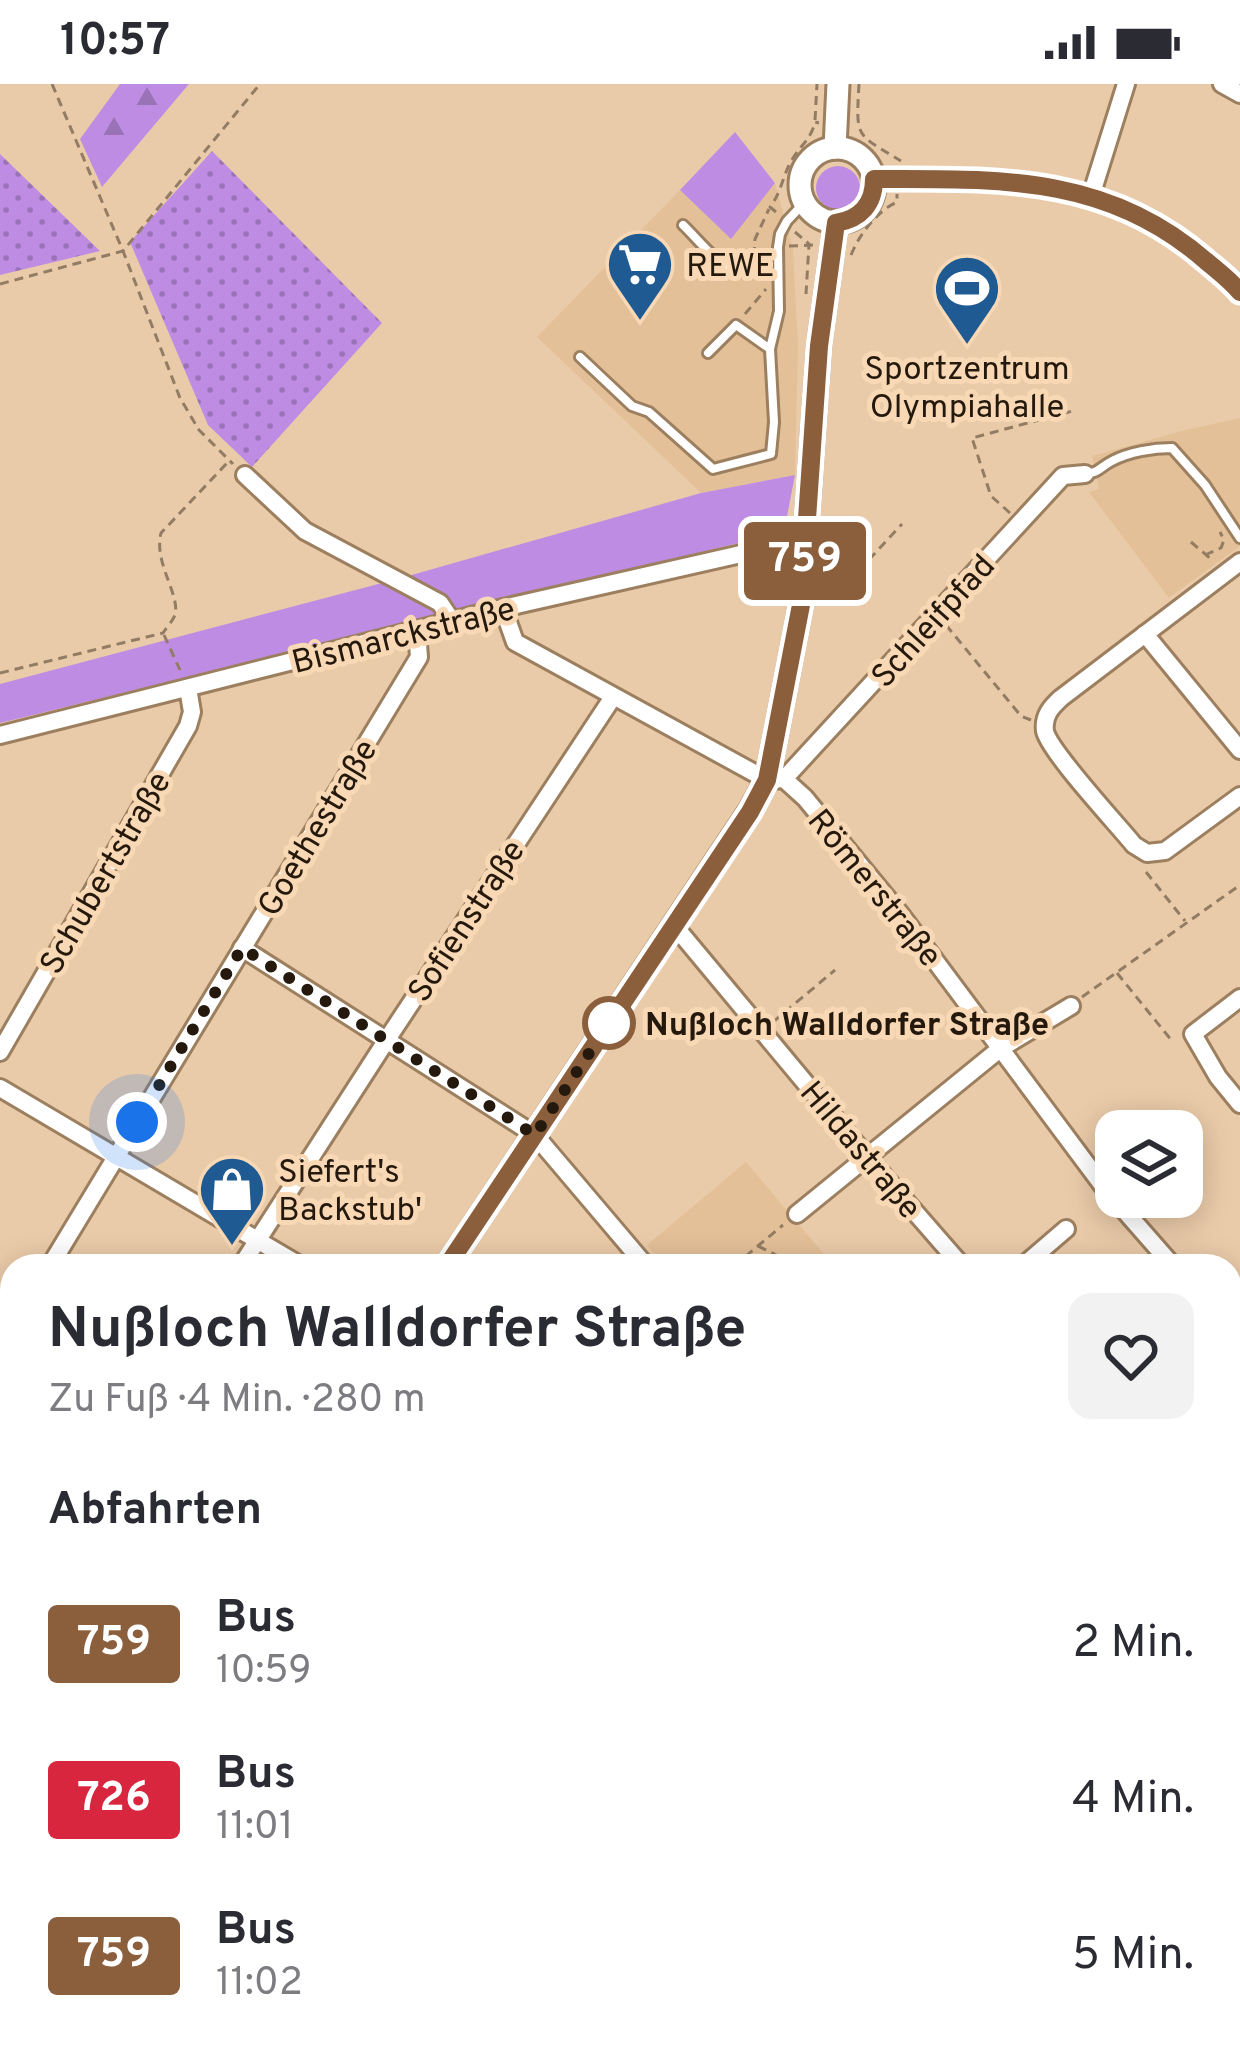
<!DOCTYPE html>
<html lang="de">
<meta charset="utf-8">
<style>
body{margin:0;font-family:Overpass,sans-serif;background:#f2f2f3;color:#2b2b33;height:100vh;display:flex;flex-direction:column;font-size:45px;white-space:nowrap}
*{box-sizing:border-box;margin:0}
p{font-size:39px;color:#7c7c81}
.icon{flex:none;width:66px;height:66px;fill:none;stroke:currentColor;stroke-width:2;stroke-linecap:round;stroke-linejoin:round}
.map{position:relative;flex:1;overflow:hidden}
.sheet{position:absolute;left:0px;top:1170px;width:1242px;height:804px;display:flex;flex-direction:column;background:#fff;border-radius:36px 36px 0 0;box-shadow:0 6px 30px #0003}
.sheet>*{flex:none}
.badge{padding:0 24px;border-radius:9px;font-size:42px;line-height:78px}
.tools{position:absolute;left:1095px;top:1026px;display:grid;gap:24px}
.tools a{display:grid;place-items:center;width:108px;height:108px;border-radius:24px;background:#fff;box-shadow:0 6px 30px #0003;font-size:60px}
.you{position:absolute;width:60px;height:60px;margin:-30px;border:9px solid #fff;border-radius:50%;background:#1a73e8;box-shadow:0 0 0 18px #1a73e833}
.map>.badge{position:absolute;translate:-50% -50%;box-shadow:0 0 0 6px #fff}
h2{padding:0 48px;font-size:45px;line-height:108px}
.round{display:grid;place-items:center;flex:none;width:126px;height:126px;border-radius:24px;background:#f2f2f3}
.head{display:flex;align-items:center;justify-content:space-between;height:204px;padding:0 48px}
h1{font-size:57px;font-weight:700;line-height:90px}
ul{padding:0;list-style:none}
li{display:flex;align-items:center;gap:36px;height:156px;padding:0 48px}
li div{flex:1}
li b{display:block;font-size:45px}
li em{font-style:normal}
li .badge{min-width:132px;font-weight:700;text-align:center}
.status{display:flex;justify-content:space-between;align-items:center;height:84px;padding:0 60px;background:#fff;direction:ltr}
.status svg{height:33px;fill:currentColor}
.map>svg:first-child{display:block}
</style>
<div class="status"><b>10:57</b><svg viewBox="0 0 49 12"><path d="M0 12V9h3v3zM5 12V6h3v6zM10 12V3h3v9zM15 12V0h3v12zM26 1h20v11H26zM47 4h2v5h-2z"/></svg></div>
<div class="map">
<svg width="1240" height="1974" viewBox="0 0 1240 1974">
<defs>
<pattern id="forest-firs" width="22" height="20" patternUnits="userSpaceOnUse" patternTransform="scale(3)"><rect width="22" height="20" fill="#be8de3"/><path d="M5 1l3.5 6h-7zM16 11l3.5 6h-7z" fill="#9a72b6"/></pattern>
<pattern id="garden-dots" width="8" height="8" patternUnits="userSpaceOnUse" patternTransform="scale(3)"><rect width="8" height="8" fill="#be8de3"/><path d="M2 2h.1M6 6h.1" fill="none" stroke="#9a72b6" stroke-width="1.8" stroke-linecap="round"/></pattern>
</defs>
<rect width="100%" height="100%" fill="#eacba9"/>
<g fill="#e4c098">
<path d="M775,99l18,66 5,98 -3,128 -94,18 -164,-156 143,-147 51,48z"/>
<path d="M1240,334v128l-71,52 -80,-106 10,-3 -7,-33 93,-26z"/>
<path d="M746,1078l88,104h-170l-17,-21z"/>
</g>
<g fill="#be8de3">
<path d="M735,48l40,51 -44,56 -51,-49z"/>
<circle cx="838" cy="104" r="22"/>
<path d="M795,391l-11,57 -784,191v-39l401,-106 300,-85z"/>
<path d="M0,1476l12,6 -1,109 -11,-6z"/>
<path d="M1230,1784h10v190h-166l-14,-12h170z"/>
</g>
<path fill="url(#forest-firs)" d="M120,0h69l-87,103 -22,-48z"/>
<g fill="url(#garden-dots)">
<path d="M212,67l170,172 -130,144 -44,-42 -78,-183z"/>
<path d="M0,70l100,97 -100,24z"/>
</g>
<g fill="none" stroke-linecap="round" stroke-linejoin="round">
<defs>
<g id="service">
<path d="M683,141c16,15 33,40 56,45 6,1 13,-2 20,-1 7,2 12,6 19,5"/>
<path d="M708,269l28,-28 34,24 9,-38 -1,-64 2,-13 7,-13 17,-18"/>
<path d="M580,273l52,49 17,6 64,57 58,-15 3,-32 -4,-73"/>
<path d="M1085,390c14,-1 15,-7 27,-13 17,-9 41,-13 60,-13l33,37 35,53"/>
</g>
<g id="minor">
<path d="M1222,0l18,10"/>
<path d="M874,95c109,0 208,-4 303,59 22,15 46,33 63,54"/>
<path d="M1091,112l35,-112"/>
<path d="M245,391l60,56 135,72 12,18"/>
<path d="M1240,478l-179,136c-10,9 -18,18 -16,33 4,20 72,93 89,114l13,8 18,-2 75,-55"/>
<path d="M503,524l12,34 252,138 17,-1 21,19 96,117 202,271 70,80"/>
<path d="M1145,550l95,116"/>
<path d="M0,651l503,-127 304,-69"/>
<path d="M784,695l279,-303 22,-2"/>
<path d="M673,840l194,233 95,109"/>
<path d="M242,864l293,187 111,131"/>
<path d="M1240,914l-47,36 25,43 22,27"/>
<path d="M0,968l188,-326 4,-14 -4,-24"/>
<path d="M0,1004l301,178"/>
<path d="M797,1130l204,-166 70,-42"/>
<path d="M50,1182l369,-609 -2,-26"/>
<path d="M241,1182l145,-225 227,-344"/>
<path d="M1023,1182l43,-37"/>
<path d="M1230,1237l10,8"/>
<path d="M0,1263l12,-19"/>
<path d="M1230,1298l10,2"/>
<path d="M1230,1505l10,13"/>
<path d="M1230,1588l10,-2"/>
<path d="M0,1671l12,7"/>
<path d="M158,1962l8,12"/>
<path d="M340,1962l5,12"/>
<path d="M98,1974l7,-12"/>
</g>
<g id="tertiary">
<circle cx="837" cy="101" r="37"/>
<path d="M835,64l3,-64"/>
<path d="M447,1182l303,-455 17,-31 34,-175 18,-259 17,-123"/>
<path d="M0,1904l12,-3"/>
</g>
<g id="secondary">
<path d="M0,1455l12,7"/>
<path d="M1230,1777l10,-1"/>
<path d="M854,1962l18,12"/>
</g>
</defs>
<use href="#service" stroke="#9c7f5f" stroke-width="14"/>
<use href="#minor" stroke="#9c7f5f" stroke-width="22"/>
<use href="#tertiary" stroke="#9c7f5f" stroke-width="27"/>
<use href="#secondary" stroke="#9c7f5f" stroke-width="30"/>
<g stroke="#927c63" stroke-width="3" stroke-dasharray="9 6" stroke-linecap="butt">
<path d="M52,0l71,167 57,147 19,32 34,34"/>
<path d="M859,0c-3,55 -4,49 42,77"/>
<path d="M815,36l2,-36"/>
<path d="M776,128l-6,-5c12,-15 13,-34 23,-49 9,-14 18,-19 22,-36l4,1"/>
<path d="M795,148l14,12 -3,50"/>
<path d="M789,162l27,-1"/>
<path d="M851,171c8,-20 26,-44 46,-53v-8"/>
<path d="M754,172l1,-17 14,-30"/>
<path d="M0,200l123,-33 137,-167"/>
<path d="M745,230l21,-25"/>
<path d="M1010,429l-19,-17 -19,-58 104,-28"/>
<path d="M1191,458l20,17"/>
<path d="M1205,471l16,-7 3,-8 -4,-8"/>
<path d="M825,474l26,21 51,-55"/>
<path d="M946,541l75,91 10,4"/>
<path d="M164,551l16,35"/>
<path d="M0,589l163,-40c1,-2 10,-13 11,-16 9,-19 -21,-53 -13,-84l67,-71"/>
<path d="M1146,788l39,49"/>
<path d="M1117,889l55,68"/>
<path d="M1082,913l158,-112"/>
<path d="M773,938l62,-52"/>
<path d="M758,1162l32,16 2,4"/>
<path d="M734,1182l49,-41"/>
<path d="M0,1527l12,8"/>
<path d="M0,1565l12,3"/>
<path d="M0,1636l12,-23"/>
<path d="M8,1922l4,13"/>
<path d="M0,1947l12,-7"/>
<path d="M17,1974l5,-2"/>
</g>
<use href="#service" stroke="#fff" stroke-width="8"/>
<use href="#minor" stroke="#fff" stroke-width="16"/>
<use href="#tertiary" stroke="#fff" stroke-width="21"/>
<use href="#secondary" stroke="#fff" stroke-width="24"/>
</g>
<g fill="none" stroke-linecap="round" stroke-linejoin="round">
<defs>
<path id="line" d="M447,1182l303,-454 17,-32 34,-175 18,-259 17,-123c25,-4 38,-19 38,-44 123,0 233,-5 332,82 12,10 24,19 34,31"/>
</defs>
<use href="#line" stroke="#fff" stroke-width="27"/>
<use href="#line" stroke="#8b5e3c" stroke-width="18"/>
<path stroke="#24190c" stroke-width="12" stroke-dasharray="0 21.6" d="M137,1038l105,-174 293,187 74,-112"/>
</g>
<defs>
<symbol id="supermarket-pin" viewBox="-11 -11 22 30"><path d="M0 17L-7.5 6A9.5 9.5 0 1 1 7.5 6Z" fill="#1f5b92" stroke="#f8d8b5"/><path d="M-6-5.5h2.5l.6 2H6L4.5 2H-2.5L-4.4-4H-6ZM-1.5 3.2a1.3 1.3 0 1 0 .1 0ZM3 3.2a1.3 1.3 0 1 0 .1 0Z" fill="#fff"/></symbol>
<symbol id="stadium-pin" viewBox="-11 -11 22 30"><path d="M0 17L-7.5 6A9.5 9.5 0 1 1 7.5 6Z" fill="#1f5b92" stroke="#f8d8b5"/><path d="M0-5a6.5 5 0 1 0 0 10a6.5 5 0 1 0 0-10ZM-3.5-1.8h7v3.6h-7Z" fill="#fff"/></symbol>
<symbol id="shop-pin" viewBox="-11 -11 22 30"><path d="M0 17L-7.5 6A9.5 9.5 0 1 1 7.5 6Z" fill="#1f5b92" stroke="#f8d8b5"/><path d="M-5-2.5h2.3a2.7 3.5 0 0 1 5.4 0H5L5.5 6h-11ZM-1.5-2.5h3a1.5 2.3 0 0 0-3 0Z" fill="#fff"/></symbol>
</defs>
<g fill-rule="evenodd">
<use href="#supermarket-pin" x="602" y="142" width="76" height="104"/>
<use href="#stadium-pin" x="929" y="166" width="76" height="104"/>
<use href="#shop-pin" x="194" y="1067" width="76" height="104"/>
</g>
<circle fill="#fff" stroke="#8b5e3c" stroke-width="6" cx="609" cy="939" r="24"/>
<g text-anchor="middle" stroke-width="10" stroke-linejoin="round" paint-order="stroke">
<g font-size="33" fill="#24190c" stroke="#f8d8b5" text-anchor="start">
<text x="686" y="192">REWE</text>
<text x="967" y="295" text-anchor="middle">Sportzentrum<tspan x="967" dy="38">Olympiahalle</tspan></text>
<text x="278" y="1098">Siefert's<tspan x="278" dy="38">Backstub'</tspan></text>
</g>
<g font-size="33" fill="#24190c" stroke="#f8d8b5">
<text transform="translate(932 536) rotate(-48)" y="12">Schleifpfad</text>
<text transform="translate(403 550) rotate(-14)" y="12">Bismarckstraße</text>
<text transform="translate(316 743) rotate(-59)" y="12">Goethestraße</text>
<text transform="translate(104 788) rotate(-60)" y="12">Schubertstraße</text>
<text transform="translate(876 803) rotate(51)" y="12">Römerstraße</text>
<text transform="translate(465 836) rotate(-57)" y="12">Sofienstraße</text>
<text transform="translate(862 1065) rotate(50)" y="12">Hildastraße</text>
</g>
<g font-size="33" font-weight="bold" fill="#24190c" stroke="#f8d8b5" text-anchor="start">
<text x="645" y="951">Nußloch Walldorfer Straße</text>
</g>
</g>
</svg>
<div class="tools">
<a><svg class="icon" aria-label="layers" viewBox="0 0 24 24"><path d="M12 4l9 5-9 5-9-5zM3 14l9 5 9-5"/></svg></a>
</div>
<div class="you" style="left:137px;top:1038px"></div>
<b class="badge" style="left:805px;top:477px;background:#8b5e3c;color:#fff">759</b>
<section class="sheet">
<div class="head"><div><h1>Nußloch Walldorfer Straße</h1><p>Zu Fuß · 4 Min. · 280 m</p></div><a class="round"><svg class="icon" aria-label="heart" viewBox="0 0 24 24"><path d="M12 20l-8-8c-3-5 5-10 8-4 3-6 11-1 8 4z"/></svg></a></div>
<h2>Abfahrten</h2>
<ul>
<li><span class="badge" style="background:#8b5e3c;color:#fff">759</span><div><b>Bus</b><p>10:59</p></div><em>2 Min.</em></li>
<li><span class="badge" style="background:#d7263d;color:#fff">726</span><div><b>Bus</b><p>11:01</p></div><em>4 Min.</em></li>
<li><span class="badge" style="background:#8b5e3c;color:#fff">759</span><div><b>Bus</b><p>11:02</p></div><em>5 Min.</em></li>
</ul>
</section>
</div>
